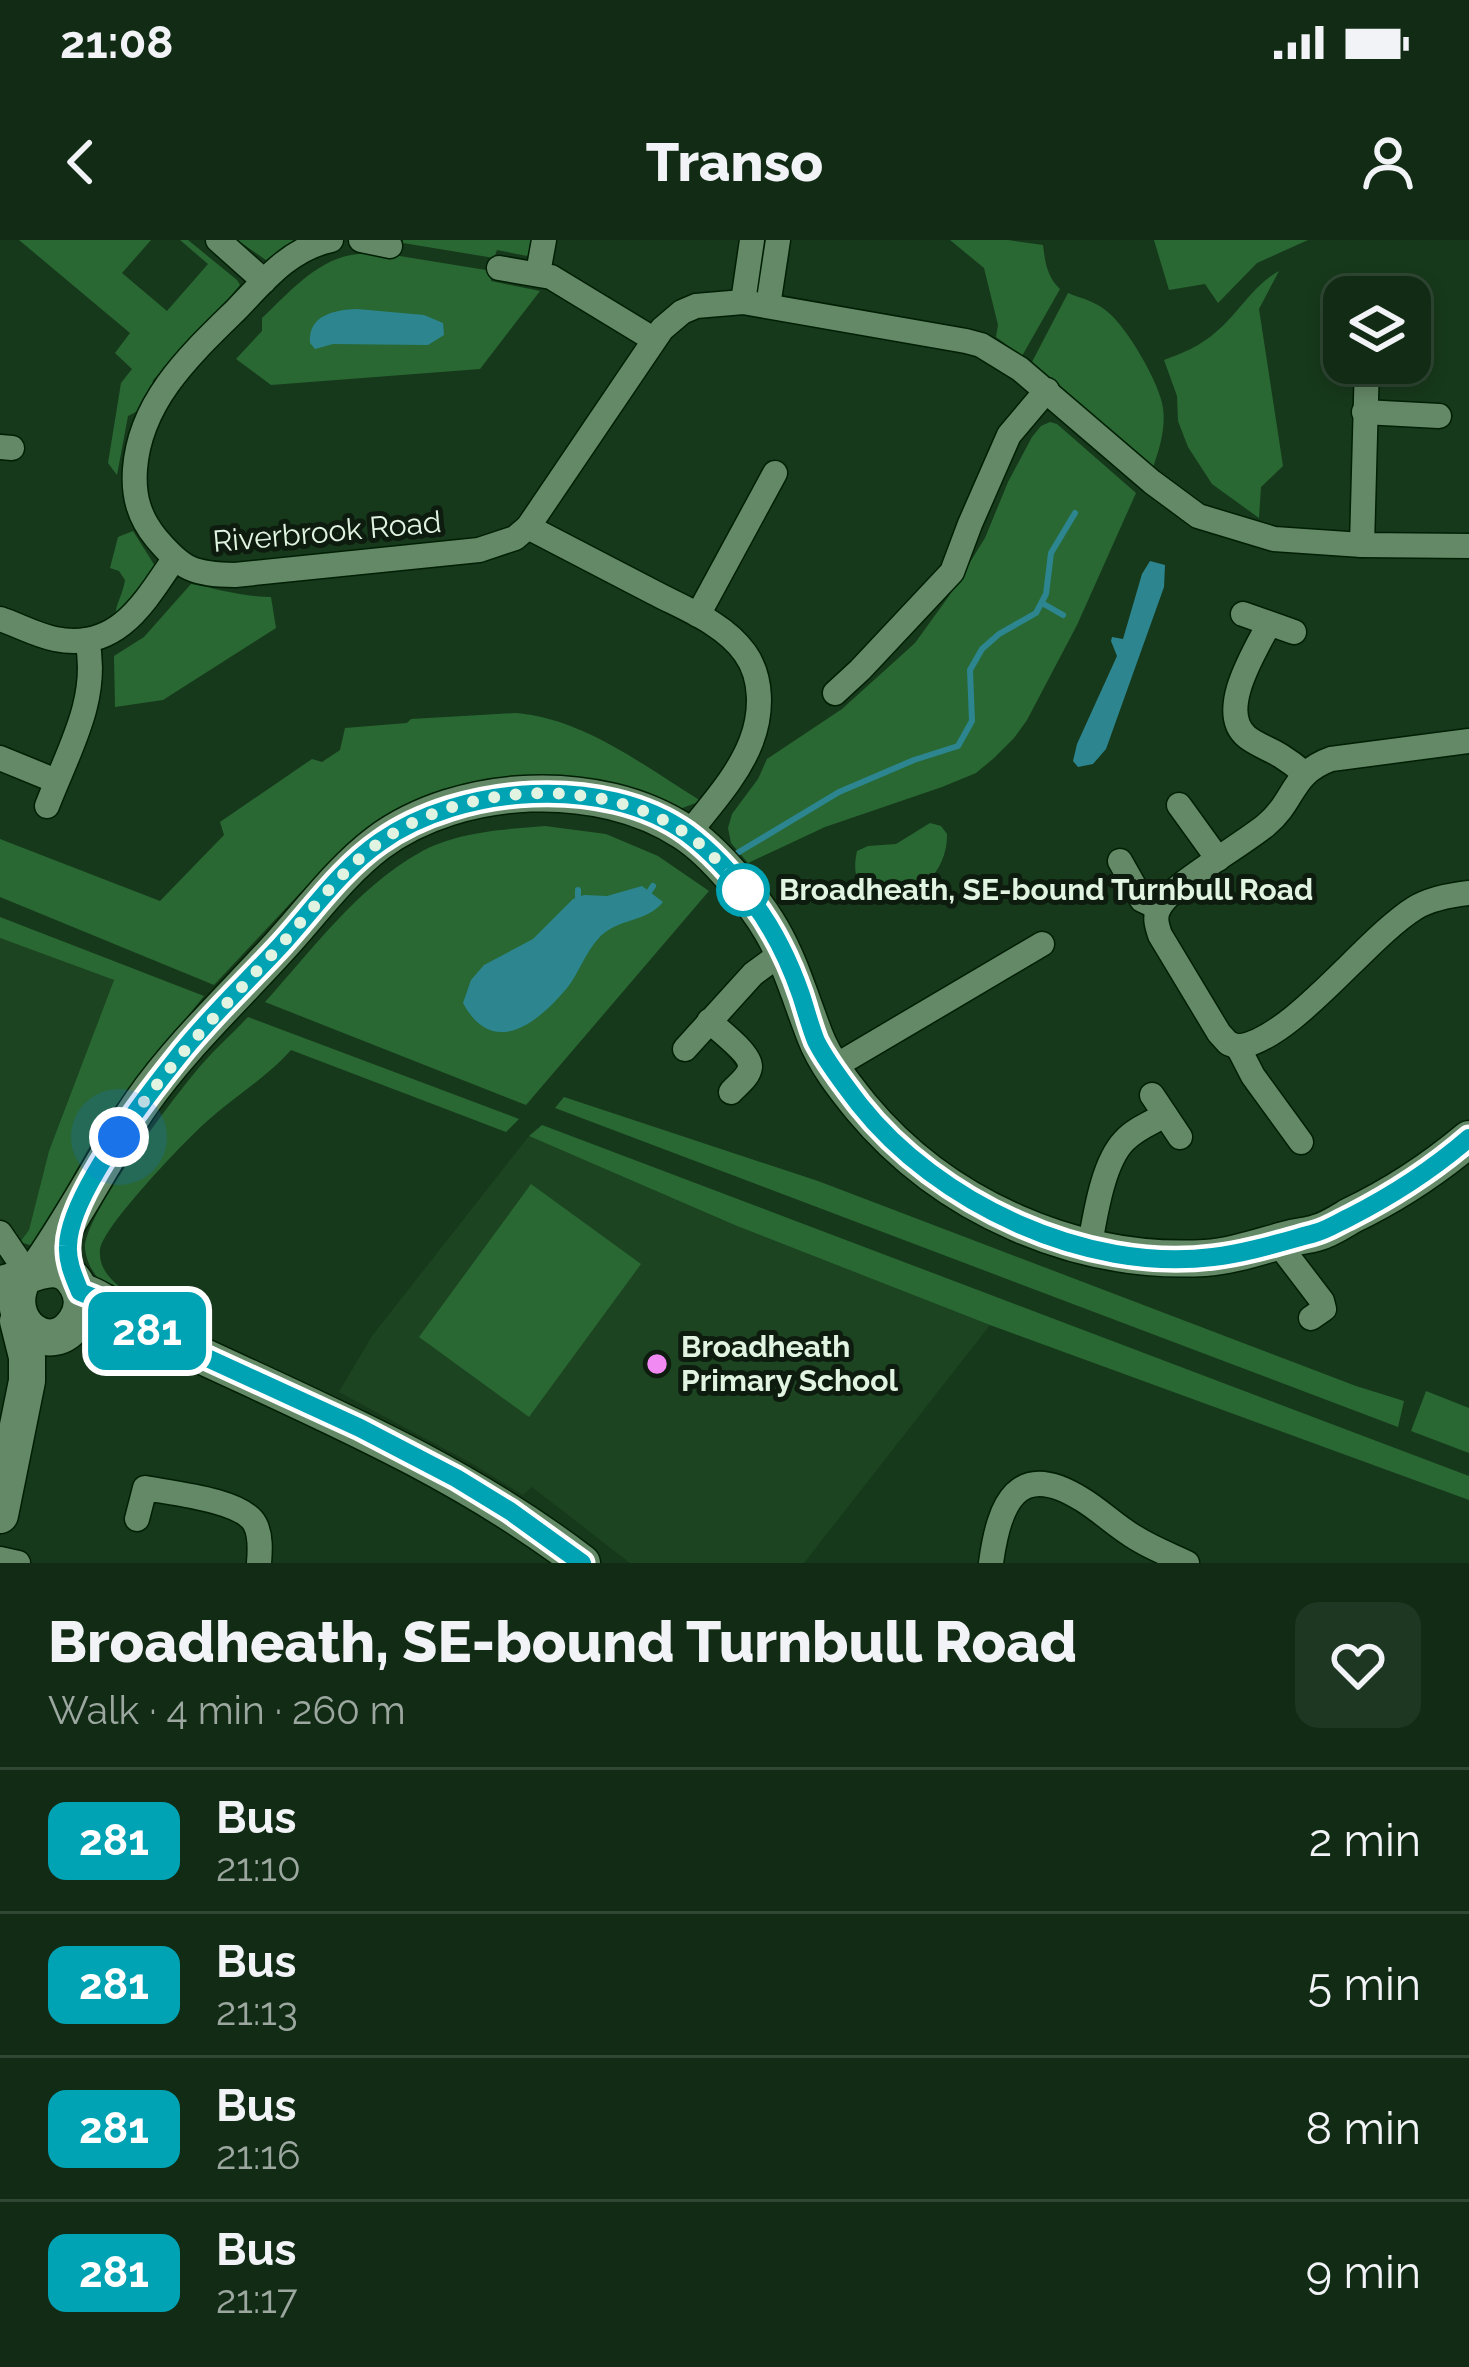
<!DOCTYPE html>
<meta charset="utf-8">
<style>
body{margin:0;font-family:Raleway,sans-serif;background:#1e3722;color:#f1f3f6;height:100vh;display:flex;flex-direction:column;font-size:45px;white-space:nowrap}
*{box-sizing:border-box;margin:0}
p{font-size:39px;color:#9ca7a0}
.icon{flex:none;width:66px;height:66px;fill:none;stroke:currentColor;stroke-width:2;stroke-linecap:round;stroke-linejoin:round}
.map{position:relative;height:1323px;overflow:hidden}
.panel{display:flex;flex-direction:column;background:#112b14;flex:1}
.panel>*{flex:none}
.badge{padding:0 24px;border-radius:18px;font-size:42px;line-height:78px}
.fabs{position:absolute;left:1323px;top:36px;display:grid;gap:24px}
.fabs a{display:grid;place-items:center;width:108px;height:108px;border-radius:24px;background:#112b14;box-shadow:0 6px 18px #0003,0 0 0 3px #304734;font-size:60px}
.you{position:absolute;width:60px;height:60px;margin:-30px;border:9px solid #fff;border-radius:50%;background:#1a73e8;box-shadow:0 0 0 18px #1a73e833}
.map>.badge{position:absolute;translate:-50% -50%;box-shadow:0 0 0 6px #fff}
.round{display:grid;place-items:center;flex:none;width:126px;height:126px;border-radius:24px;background:#1e3722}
.overview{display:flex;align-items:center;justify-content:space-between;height:204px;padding:0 48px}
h1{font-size:57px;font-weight:800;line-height:90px}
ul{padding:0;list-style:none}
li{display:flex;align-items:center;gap:36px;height:144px;padding:0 48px;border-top:3px solid #304734}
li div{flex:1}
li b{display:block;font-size:45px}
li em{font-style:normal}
li .badge{min-width:132px;font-weight:700;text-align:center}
.status{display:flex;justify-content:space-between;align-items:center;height:84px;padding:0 60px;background:#112b14;direction:ltr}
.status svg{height:33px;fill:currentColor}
header{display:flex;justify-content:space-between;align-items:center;height:156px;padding:0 48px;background:#112b14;font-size:54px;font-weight:800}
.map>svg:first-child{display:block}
</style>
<div class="status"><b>21:08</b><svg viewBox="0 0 49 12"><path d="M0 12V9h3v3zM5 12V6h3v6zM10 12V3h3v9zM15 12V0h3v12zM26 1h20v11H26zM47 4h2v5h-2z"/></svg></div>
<header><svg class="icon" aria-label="back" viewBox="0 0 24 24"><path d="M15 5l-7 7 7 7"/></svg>Transo<svg class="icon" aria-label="person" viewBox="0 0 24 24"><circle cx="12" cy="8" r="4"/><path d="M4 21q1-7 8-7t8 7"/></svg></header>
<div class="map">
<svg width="1469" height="1323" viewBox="0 0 1469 1323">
<rect width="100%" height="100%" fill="#17391b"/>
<g fill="#1c4421">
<path d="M0,698l114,42 -65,171 -20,79 -17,23 -12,6z"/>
<path d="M529,896l208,90 253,99 -186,238h-174l-98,-76 -9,8 -52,-32 -132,-71 33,-56z"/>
</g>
<g fill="#296833">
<path d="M19,0h132l-29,33 45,38 41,-47 -28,-24h8l49,40 3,5 -52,61 -35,34c-1,18 -9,29 -25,36l-11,59 -9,-12 13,-80 11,-14 -17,-16 15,-20z"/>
<path d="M237,0h62l-25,19 -8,1z"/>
<path d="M403,0h129l-1,13 -4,3 -30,-6 -3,8 -91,-15z"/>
<path d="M950,0h58l35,5c2,17 4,32 17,44l-38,67 -26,-19 2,-12 -14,-57z"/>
<path d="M1154,0h154l-51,23 -39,40 -13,-19 -36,6z"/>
<path d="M381,13l111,18 -1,10 49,10 -60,78 -209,16 -35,-26 26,-28v-13c26,-24 52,-56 89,-63 10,-2 21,-1 30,-2z"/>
<path d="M1279,31l-20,38 24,157 -22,21 -2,31 -47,-34 -24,-37 -10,-26 -1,-25 -13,-36c19,-7 36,-14 52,-28 23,-19 36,-46 63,-61z"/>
<path d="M1068,53c15,6 30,9 42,21 18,16 46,64 52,89 5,21 -2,45 -9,64l-121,-105z"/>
<path d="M1050,182l7,2 79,69 -59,132 -50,95 -13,18 -20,20 -18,15 -34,14 -117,40 -77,36 -17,-20 -3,-15 4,-14 26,-35 9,-20 75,-50 73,-66 34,-47 36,-58 23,-56 24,-45 9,-11z"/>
<path d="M133,291l22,35 -2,10 -38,43c0,-15 8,-24 10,-39l-6,-9 -9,-3 8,-31z"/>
<path d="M191,344c28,5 52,13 80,13l5,31 -113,72 -48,7 -1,-51 30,-19z"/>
<path d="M516,473c69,6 128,53 185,88l-24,9 -232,-19 -83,41 -63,62 -85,91 -214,-88v-58l160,62 64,-66 -4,-13 92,-63 10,3 18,-12 5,-22 62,-5 4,-4z"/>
<path d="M930,583l11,3 6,8c1,73 -107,91 -90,17l11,-5 28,-2z"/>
<path d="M545,586l61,8 52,22 51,35 -183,214 -261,-103c47,-52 92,-114 154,-149 35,-21 87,-24 126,-27z"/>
<path d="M0,677l204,79 -99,123 -32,57 -27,58 -13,12 -13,-4 9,-12 20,-79 65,-171 -114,-42z"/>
<path d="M248,777l271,102 -13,13 -215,-82c-25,28 -57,47 -85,72 -20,18 -104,105 -106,128 -2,20 14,33 29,44l-6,5c-18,-12 -35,-26 -38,-50 -3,-31 93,-158 118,-186 14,-16 30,-30 45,-46z"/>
<path d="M564,857l254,84 538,205 48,15 -6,26 -843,-319z"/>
<path d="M542,885l927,351v24l-479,-175 -253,-99 -208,-90z"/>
<path d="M531,944l110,80 -112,153 -110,-80z"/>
<path d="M1426,1151l43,17v45l-58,-22z"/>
</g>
<g fill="#2d858f">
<path d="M357,69l67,6 19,8 1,12 -16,10 -95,-1 -18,5 -5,-6c-2,-28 24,-33 47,-34z"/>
<path d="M1150,321l15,4 -1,22 -58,162 -13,15 -15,3 -5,-6 4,-17 40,-88 -6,-15 1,-4 11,2 19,-65z"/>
<path d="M642,646l21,16c-17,21 -47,16 -65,37 -13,14 -19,34 -31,49 -29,35 -74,71 -104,15l8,-23 13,-15 49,-26 40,-40 11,-4 23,1z"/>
</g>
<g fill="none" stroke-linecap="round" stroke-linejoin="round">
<g stroke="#2d858f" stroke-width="6">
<path d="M1042,363l21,12"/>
<path d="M734,615l105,-63 75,-32 44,-14 14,-25 -2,-51 12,-21 17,-15 37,-21 10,-19 5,-41 24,-40"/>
<path d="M578,650v7"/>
<path d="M649,652l4,-6"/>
</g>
<defs>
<g id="street">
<path d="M218,0l46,41"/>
<path d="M331,0c-42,9 -67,41 -95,70 -46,45 -96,91 -101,159 -2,27 4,48 21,69 27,32 37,36 79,37l244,-25 36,-12 13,-11 134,-198 20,-17 14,-6 47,-4 223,39 15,4 39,24 132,113 46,34 76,23 88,6 107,1"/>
<path d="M361,0l29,6"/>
<path d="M499,28l52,9 102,62"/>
<path d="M538,33l6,-33"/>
<path d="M743,62l9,-62"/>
<path d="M768,66l10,-66"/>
<path d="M1364,172l75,4"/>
<path d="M0,207l12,1"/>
<path d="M528,287c42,22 83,43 125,65 30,16 71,31 92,61 18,25 17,61 6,89 -13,34 -41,64 -63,92"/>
<path d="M1362,305l5,-182"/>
<path d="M1243,374l51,18"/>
<path d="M698,375l77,-142"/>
<path d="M0,379c18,6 36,16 55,20 62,13 89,-36 119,-80"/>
<path d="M1269,384c-14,27 -53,88 -22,113 10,8 23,12 34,19 8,5 16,11 23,17"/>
<path d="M835,453l25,-23 92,-98 18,-48 39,-89 38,-45"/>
<path d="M1469,501l-138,18c-41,15 -35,41 -65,66 -25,21 -94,59 -107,83 -5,9 -2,18 1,27l59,98 9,10 10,4c55,-8 127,-108 177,-139 15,-9 36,-13 54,-15"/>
<path d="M0,518l56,23"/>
<path d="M1179,565l39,54"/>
<path d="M47,566c21,-55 53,-107 40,-166"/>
<path d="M1120,621l22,39 17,8"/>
<path d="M709,781c10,9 42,33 41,46 -1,10 -13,18 -19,25"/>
<path d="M1238,807l15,29 48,66"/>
<path d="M685,809l68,-75 30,-22"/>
<path d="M832,828l210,-124"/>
<path d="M1152,855l28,42"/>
<path d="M0,993l28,41"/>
<path d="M1277,1002l45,59 2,8 -13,9"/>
<path d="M1089,1009c6,-31 13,-85 35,-108 11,-12 27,-18 41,-26"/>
<path d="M137,1279l8,-31c26,5 98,12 110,36 6,11 5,27 4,39"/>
<path d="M0,1319l18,4"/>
<path d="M991,1323c8,-59 26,-105 92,-63 18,11 34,27 53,38 16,10 34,17 51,25"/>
</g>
<g id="secondary">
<path d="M36,1031c39,-54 68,-114 106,-169 40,-57 92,-105 138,-156 32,-35 61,-75 98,-103 82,-61 221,-67 306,-11 30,19 70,68 88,99 19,33 29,69 43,105 10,26 29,50 46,71 83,100 215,158 344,151 29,-2 56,-12 83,-19 9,-3 19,-3 28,-6 12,-3 24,-11 34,-17 44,-21 82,-46 119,-77"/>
<path d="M0,1044c25,-3 58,-32 77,1 7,12 6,25 -1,36 -24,39 -76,2 -53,-42"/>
<path d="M80,1051c25,8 41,24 63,38 13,7 28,13 42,19 137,64 276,122 397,215"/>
<path d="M0,1275l27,-134v-24l-9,-36"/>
</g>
</defs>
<use href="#street" stroke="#001f04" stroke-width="27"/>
<use href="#secondary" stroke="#001f04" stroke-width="39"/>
<use href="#street" stroke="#648967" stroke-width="24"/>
<use href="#secondary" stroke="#648967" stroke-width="36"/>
</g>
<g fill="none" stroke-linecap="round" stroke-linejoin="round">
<defs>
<path id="line" d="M582,1323l-72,-52 -54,-33 -96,-50 -216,-99 -34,-25 -30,-12c-6,-15 -13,-30 -12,-46 1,-51 77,-148 109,-188 31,-40 69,-75 104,-113 31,-34 60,-76 99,-103 80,-57 225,-68 307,-9 24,18 49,46 66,69 21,28 37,61 48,93 5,15 9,31 15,46 11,22 28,43 43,63 78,99 227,169 354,153 34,-4 69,-15 102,-24 12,-3 24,-11 35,-16 43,-22 82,-47 119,-79"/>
</defs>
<use href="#line" stroke="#fff" stroke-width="27"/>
<use href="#line" stroke="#00a3b4" stroke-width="18"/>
<path stroke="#e1f4e1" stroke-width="12" stroke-dasharray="0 21.6" d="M119,897c48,-72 101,-126 159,-189 33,-36 63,-78 102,-106 83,-59 219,-67 304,-10 22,14 42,38 59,58"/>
</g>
<circle fill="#fff" stroke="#00a3b4" stroke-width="6" cx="743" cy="650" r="24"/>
<circle fill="#f28af3" stroke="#0e1c0f" stroke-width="4.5" cx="657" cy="1124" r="12"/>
<g text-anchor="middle" stroke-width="10" stroke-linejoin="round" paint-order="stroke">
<g font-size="30" fill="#e1f4e1" stroke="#0e1c0f">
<text transform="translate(327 292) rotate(-5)" y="10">Riverbrook Road</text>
</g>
<g font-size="30" font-weight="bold" fill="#e1f4e1" stroke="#0e1c0f" text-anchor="start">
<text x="779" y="660">Broadheath, SE-bound Turnbull Road</text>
</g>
<g font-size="30" font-weight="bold" fill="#e1f4e1" stroke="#0e1c0f" text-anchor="start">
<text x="681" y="1117">Broadheath<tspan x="681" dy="34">Primary School</tspan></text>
</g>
</g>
</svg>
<div class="fabs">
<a><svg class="icon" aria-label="layers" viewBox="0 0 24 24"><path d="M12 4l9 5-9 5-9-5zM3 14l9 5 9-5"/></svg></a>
</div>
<div class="you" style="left:119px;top:897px"></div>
<b class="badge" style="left:147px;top:1091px;background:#00a3b4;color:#fff">281</b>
</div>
<section class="panel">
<div class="overview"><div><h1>Broadheath, SE-bound Turnbull Road</h1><p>Walk · 4 min · 260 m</p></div><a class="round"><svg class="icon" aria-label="heart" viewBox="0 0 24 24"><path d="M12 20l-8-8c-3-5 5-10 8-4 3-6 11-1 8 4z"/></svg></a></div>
<ul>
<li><span class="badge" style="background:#00a3b4;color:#fff">281</span><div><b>Bus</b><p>21:10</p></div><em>2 min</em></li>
<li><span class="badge" style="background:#00a3b4;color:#fff">281</span><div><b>Bus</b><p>21:13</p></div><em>5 min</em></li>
<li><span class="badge" style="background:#00a3b4;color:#fff">281</span><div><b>Bus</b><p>21:16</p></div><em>8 min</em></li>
<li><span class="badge" style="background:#00a3b4;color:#fff">281</span><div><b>Bus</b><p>21:17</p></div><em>9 min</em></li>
</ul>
</section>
